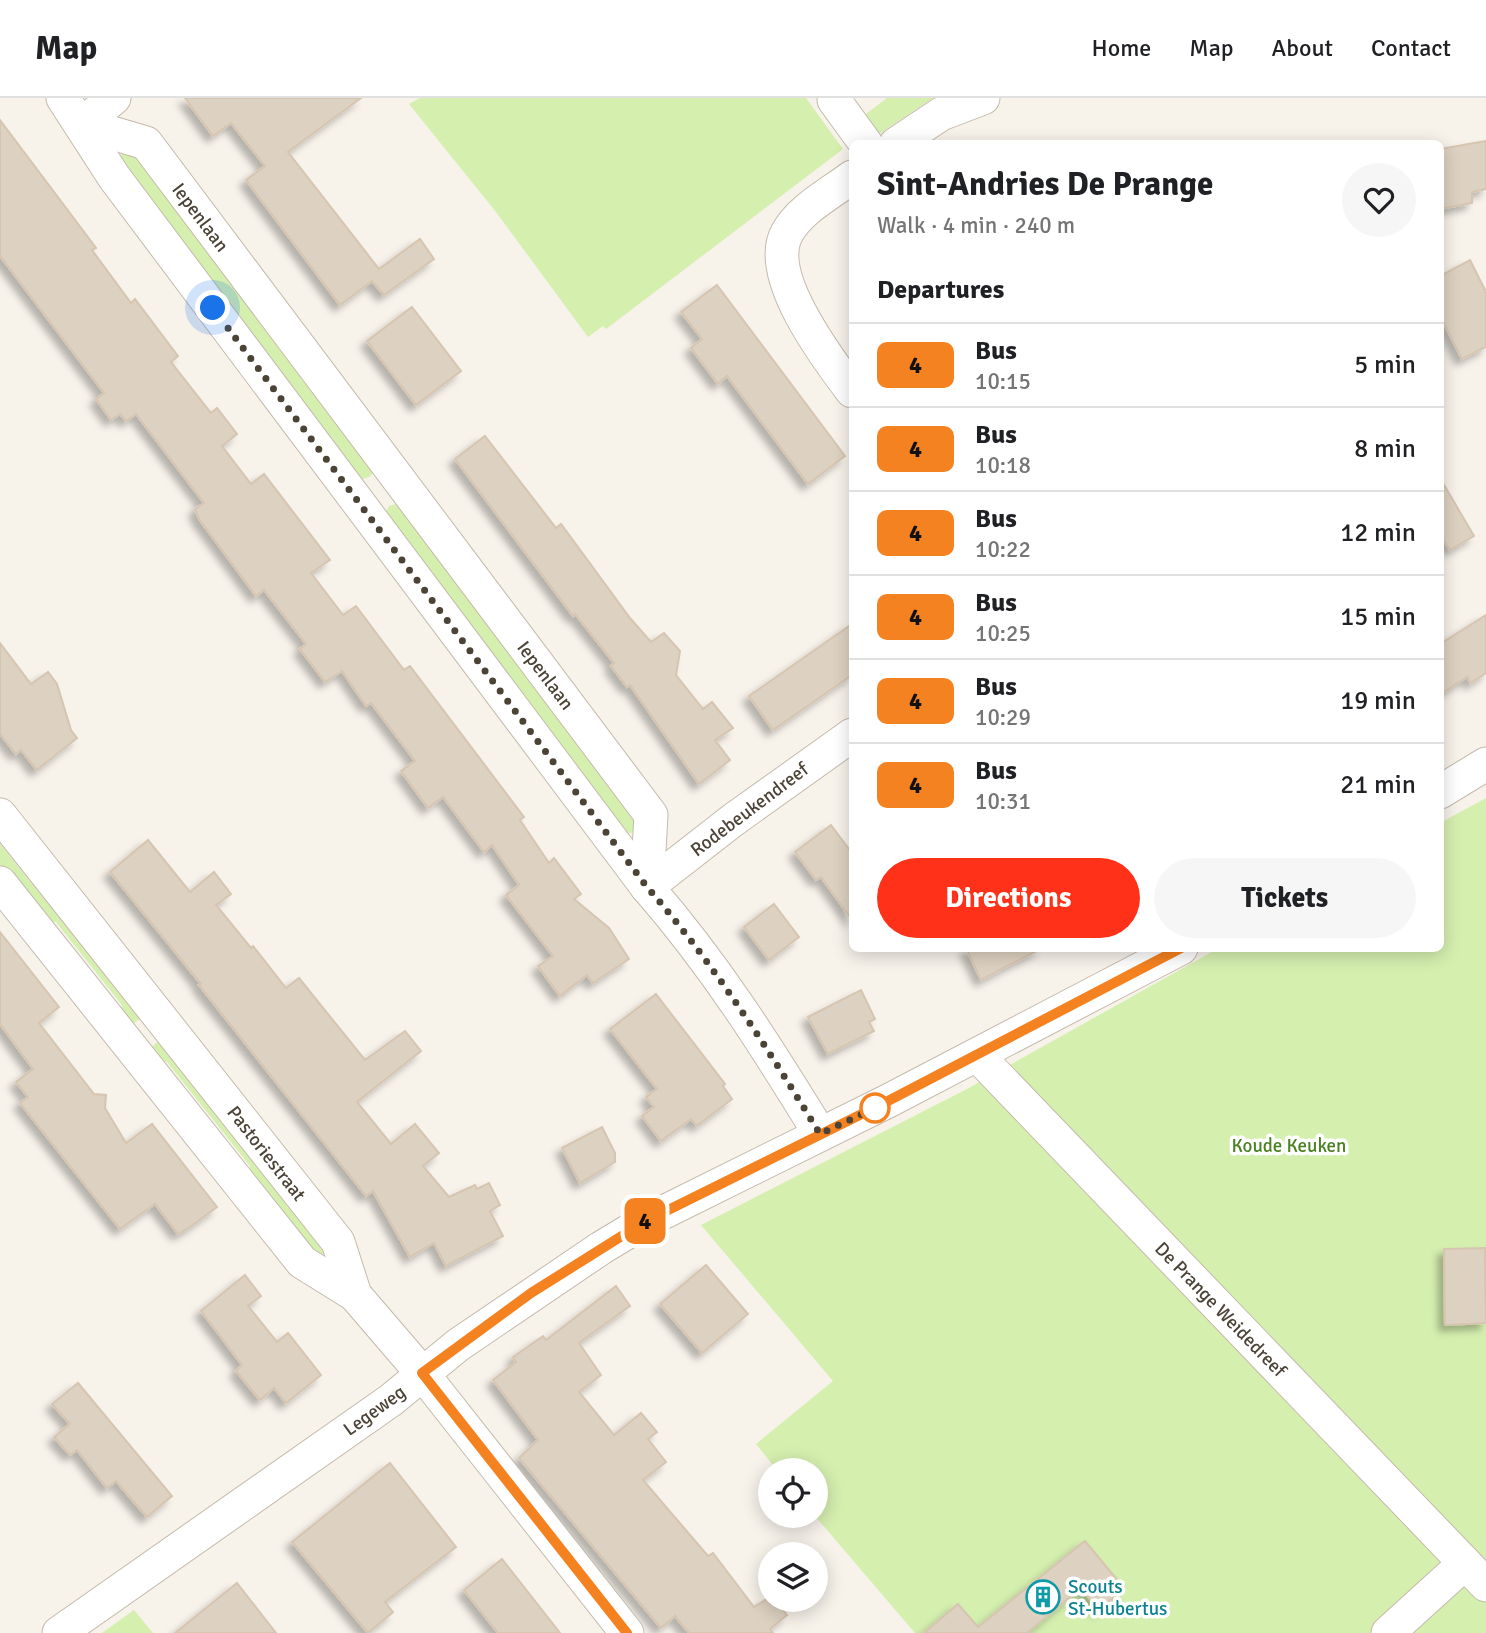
<!DOCTYPE html>
<meta charset="utf-8">
<style>
body{margin:0;font-family:Signika,sans-serif;background:#f6f6f6;color:#202124;height:100vh;display:flex;flex-direction:column;font-size:26px;white-space:nowrap}
*{box-sizing:border-box;margin:0}
p{font-size:23px;color:#757577}
.icon{flex:none;width:38px;height:38px;fill:none;stroke:currentColor;stroke-width:2;stroke-linecap:round;stroke-linejoin:round}
.map{position:relative;flex:1;overflow:hidden}
.sheet{position:absolute;left:849px;top:42px;width:595px;height:812px;display:flex;flex-direction:column;background:#fff;border-radius:10px;box-shadow:0 4px 18px #0003}
.sheet>*{flex:none}
.badge{padding:0 14px;border-radius:10px;font-size:24px;line-height:46px}
.fabs{position:absolute;left:758px;top:1360px;display:grid;gap:14px}
.fabs a{display:grid;place-items:center;width:70px;height:70px;border-radius:50%;background:#fff;box-shadow:0 4px 18px #0003;font-size:35px}
.you{position:absolute;width:35px;height:35px;margin:-18px;border:5px solid #fff;border-radius:50%;background:#1a73e8;box-shadow:0 0 0 10px #1a73e833}
.map>.badge{position:absolute;translate:-50% -50%;box-shadow:0 0 0 4px #fff}
h2{padding:0 28px;font-size:26px;line-height:63px}
.round{display:grid;place-items:center;flex:none;width:74px;height:74px;border-radius:37px;background:#f6f6f6}
.head{display:flex;align-items:center;justify-content:space-between;height:119px;padding:0 28px}
h1{font-size:33px;font-weight:800;line-height:52px}
.button{display:flex;gap:14px;margin-top:auto;padding:14px 28px}
.button a{flex:1;height:80px;border-radius:42px;background:#ff3119;color:#fff;font-size:28px;font-weight:800;line-height:80px;text-align:center}
.button a+a{background:#f6f6f6;color:#202124}
ul{padding:0;list-style:none}
li{display:flex;align-items:center;gap:21px;height:84px;padding:0 28px;border-top:2px solid #e0e0e0}
li div{flex:1}
li b{display:block;font-size:26px}
li em{font-style:normal}
li .badge{min-width:77px;font-weight:700;text-align:center}
header{display:flex;align-items:center;gap:42px;box-sizing:border-box;height:98px;padding:0 35px;background:#fff;border-bottom:2px solid #e0e0e0}
header strong{font-size:33px}
nav{display:flex;gap:38px;margin-inline-start:auto;font-size:24px}
.map>svg:first-child{display:block}
</style>
<header>
<strong>Map</strong>
<nav><a>Home</a><a>Map</a><a>About</a><a>Contact</a></nav>
</header>
<div class="map">
<svg width="1486" height="1535" viewBox="0 0 1486 1535">
<defs>
<filter id="shadow"><feDropShadow dx="-6" dy="6" stdDeviation="3.5" flood-color="#0004"/></filter>
</defs>
<rect width="100%" height="100%" fill="#f7f2ea"/>
<g fill="#d5efaf">
<path d="M420,0h386l37,51 -237,180 -3,-3 -15,11 -92,-125 -87,-108z"/>
<path d="M887,0h46l-57,38 -14,-19z"/>
<path d="M131,50l243,324 -5,5 -9,3 -241,-323z"/>
<path d="M399,405l236,311 -1,18 -8,2 -240,-322 3,-6z"/>
<path d="M1486,700v835h-571l-100,-117 1,-46h-39l-21,-26 77,-63 -132,-156 266,-136 250,-140 223,-1v-125z"/>
<path d="M0,746l44,55 12,2 85,117 -8,6 -12,-6 1,-13 -66,-83 -13,-2 -43,-54z"/>
<path d="M158,943l117,135 -1,12 38,48 12,2 3,14 -10,6 -68,-79 1,-13 -83,-104 -12,-1 -4,-13z"/>
<path d="M134,1512l19,23h-51z"/>
</g>
<g fill="#ddd1c1" stroke="#d6c5b0" stroke-width="2" filter="url(#shadow)">
<path d="M185,0h176l-73,54 91,117 41,-30 14,20 -50,36 -12,-14 -32,24 -94,-125 19,-14 -34,-43 -18,13z"/>
<path d="M0,22l96,128 -4,2 39,53 4,-4 43,57 -7,6 40,51 6,-5 20,26 -15,12 29,38 13,-10 66,86 -19,13 32,42 13,-9 48,64 6,-4 114,151 -4,3 29,43 5,-5 27,36 -7,5 35,29 20,31 -36,24 -6,-8 -27,21 -22,-30 15,-10 -47,-61 13,-10 -27,-40 -8,7 -41,-55 -15,11 -27,-37 14,-10 -44,-58 -5,3 -24,-35 -17,11 -25,-33 6,-5 -42,-54 -8,6 -57,-77 -4,-10 9,-6 -68,-89 -10,7 -6,-7 -9,6 -15,-21 8,-6 -104,-137z"/>
<path d="M1486,43v48l-14,3v11l-32,6v-60z"/>
<path d="M1470,162l16,32v55l-24,12 -22,-43v-40z"/>
<path d="M717,187l128,171 -37,28 -81,-108 -9,8 -27,-36 11,-9 -21,-27z"/>
<path d="M412,209l49,64 -45,34 -49,-64z"/>
<path d="M485,338l71,92 5,-4 69,94 21,24 13,-9 16,18 -4,24 27,34 9,-7 21,26 -18,12 15,20 -31,24 -69,-99 -3,2 -16,-21 3,-3 -39,-49 -2,2 -118,-157z"/>
<path d="M1440,380l34,58 -24,14 -10,-15z"/>
<path d="M1486,517v58l-15,10 -4,-6 -27,18v-51z"/>
<path d="M852,526v51l-79,55 -24,-34z"/>
<path d="M0,545l31,41 17,-12 9,12 14,46 6,8 -40,32 -16,-20 -5,4 -16,-20z"/>
<path d="M831,727l21,28v67l-31,-43 -5,3 -21,-28z"/>
<path d="M148,742l42,52 24,-20 17,22 -15,11 35,43 2,-2 33,42 13,-10 66,82 40,-29 16,20 -64,51 34,42 24,-20 24,29 -16,13 26,31 26,-12 2,4 12,-6 11,22 -10,6 13,25 -57,30 -12,-23 -24,14 -37,-66 -7,5 -167,-211 2,-1 -91,-112z"/>
<path d="M774,806l25,33 -30,23 -25,-33z"/>
<path d="M0,834l59,75 -20,16 55,71 12,1 -1,13 21,35 26,-19 65,83 -27,20 -12,7 -23,-30 -35,25 -100,-126 8,-6 -12,-15 17,-13 -33,-45z"/>
<path d="M966,850h76l-61,32z"/>
<path d="M861,892l14,29 -6,3 5,9 -46,23 -20,-37z"/>
<path d="M656,896l69,90 -2,2 9,13 -35,27 -6,-7 -30,22 -19,-25 12,-9 -8,-10 11,-8 -47,-60z"/>
<path d="M602,1029l13,26v9l-35,21 -18,-35z"/>
<path d="M1485,1150l1,75 -41,2 -1,-76z"/>
<path d="M706,1167l42,49 -46,39 -42,-49z"/>
<path d="M245,1177l16,21 -13,10 29,36 11,-9 33,42 -35,28 -12,-15 -14,12 -24,-29 6,-6 -41,-54z"/>
<path d="M616,1188l14,20 -51,37 22,32 -22,17 35,43 27,-22 16,19 -9,7 18,23 -23,18 65,76 5,-3 41,54 11,-7h10l12,15 -17,14 3,4h-84l-14,-17 -14,12 -142,-170 19,-18 -45,-60 23,-18 -3,-5 30,-21 3,4z"/>
<path d="M78,1285l94,113 -25,21 -31,-36 -9,7 -30,-38 -7,5 -16,-18 16,-13 -18,-20z"/>
<path d="M390,1365l66,84 -71,55 8,10 -25,21 -76,-91z"/>
<path d="M1085,1443l39,47 -25,22 -18,-22 -54,45h-103l34,-29 20,23z"/>
<path d="M502,1461l33,42 25,32h-62l-34,-43z"/>
<path d="M237,1485l39,50h-101z"/>
</g>
<g fill="none" stroke-linecap="round" stroke-linejoin="round">
<defs>
<g id="street">
<path d="M63,0l51,79 533,710c68,78 119,159 173,247"/>
<path d="M837,0l-3,2 32,44"/>
<path d="M82,26l64,19 505,672 -4,72"/>
<path d="M82,26l32,-26"/>
<path d="M896,46l45,-30 42,-16"/>
<path d="M852,79c-21,16 -52,32 -65,56 -23,42 40,125 65,158"/>
<path d="M1440,694l46,-28"/>
<path d="M0,717l338,427 17,53"/>
<path d="M0,785l302,379 53,33 67,78 205,260"/>
<path d="M647,789l86,-67 119,-85"/>
<path d="M977,957l509,530"/>
<path d="M59,1535l332,-233 67,-55 143,-97 43,-26 244,-121 293,-153"/>
<path d="M1388,1535l77,-70"/>
</g>
</defs>
<use href="#street" stroke="#c4baab" stroke-width="35"/>
<use href="#street" stroke="#fff" stroke-width="33"/>
</g>
<g fill="none" stroke-linecap="round" stroke-linejoin="round">
<defs>
<path id="line" d="M627,1535l-205,-260 109,-80 113,-71 244,-121 293,-153"/>
</defs>
<use href="#line" stroke="#fff" stroke-width="16"/>
<use href="#line" stroke="#f58220" stroke-width="10"/>
<path stroke="#4c4337" stroke-width="7" stroke-dasharray="0 12.6" d="M213,210l434,579c68,78 119,159 173,247l55,-26"/>
</g>
<defs>
<symbol id="building-ring" viewBox="-11 -11 22 22"><circle r="9.5" fill="#fff" stroke="#0f9aa8" stroke-width="1.5"/><path d="M-4-6H4V6H1V3H-1V6H-4ZM-2.5-4.3h1.7v1.8h-1.7ZM.8-4.3h1.7v1.8H.8ZM-2.5-1h1.7V.8h-1.7ZM.8-1h1.7V.8H.8Z" fill="#0f9aa8"/></symbol>
</defs>
<g fill-rule="evenodd">
<use href="#building-ring" x="1024" y="1480" width="38" height="38"/>
</g>
<circle fill="#fff" stroke="#f58220" stroke-width="3.5" cx="875" cy="1010" r="14"/>
<g text-anchor="middle" stroke-width="7" stroke-linejoin="round" paint-order="stroke">
<g font-size="19" fill="#4c4337" stroke="#fff">
<text transform="translate(201 119) rotate(53)" y="7">Iepenlaan</text>
<text transform="translate(546 577) rotate(53)" y="7">Iepenlaan</text>
<text transform="translate(749 711) rotate(-37)" y="7">Rodebeukendreef</text>
<text transform="translate(267 1055) rotate(52)" y="7">Pastoriestraat</text>
<text transform="translate(1221 1211) rotate(46)" y="7">De Prange Weidedreef</text>
<text transform="translate(374 1312) rotate(-36)" y="7">Legeweg</text>
</g>
<g font-size="19" fill="#4a8121" stroke="#fff">
<text x="1289" y="1054">Koude Keuken</text>
</g>
<g font-size="19" fill="#0d838f" stroke="#fff" text-anchor="start">
<text x="1068" y="1495">Scouts<tspan x="1068" dy="22">St-Hubertus</tspan></text>
</g>
</g>
</svg>
<div class="fabs">
<a><svg class="icon" aria-label="locate" viewBox="0 0 24 24"><circle cx="12" cy="12" r="6"/><path d="M12 2v4M12 18v4M2 12h4M18 12h4"/></svg></a>
<a><svg class="icon" aria-label="layers" viewBox="0 0 24 24"><path d="M12 4l9 5-9 5-9-5zM3 14l9 5 9-5"/></svg></a>
</div>
<div class="you" style="left:213px;top:210px"></div>
<b class="badge" style="left:645px;top:1123px;background:#f58220;color:#111">4</b>
<section class="sheet">
<div class="head"><div><h1>Sint-Andries De Prange</h1><p>Walk · 4 min · 240 m</p></div><a class="round"><svg class="icon" aria-label="heart" viewBox="0 0 24 24"><path d="M12 20l-8-8c-3-5 5-10 8-4 3-6 11-1 8 4z"/></svg></a></div>
<h2>Departures</h2>
<ul>
<li><span class="badge" style="background:#f58220;color:#111">4</span><div><b>Bus</b><p>10:15</p></div><em>5 min</em></li>
<li><span class="badge" style="background:#f58220;color:#111">4</span><div><b>Bus</b><p>10:18</p></div><em>8 min</em></li>
<li><span class="badge" style="background:#f58220;color:#111">4</span><div><b>Bus</b><p>10:22</p></div><em>12 min</em></li>
<li><span class="badge" style="background:#f58220;color:#111">4</span><div><b>Bus</b><p>10:25</p></div><em>15 min</em></li>
<li><span class="badge" style="background:#f58220;color:#111">4</span><div><b>Bus</b><p>10:29</p></div><em>19 min</em></li>
<li><span class="badge" style="background:#f58220;color:#111">4</span><div><b>Bus</b><p>10:31</p></div><em>21 min</em></li>
</ul>
<div class="button"><a>Directions</a><a>Tickets</a></div>
</section>
</div>
